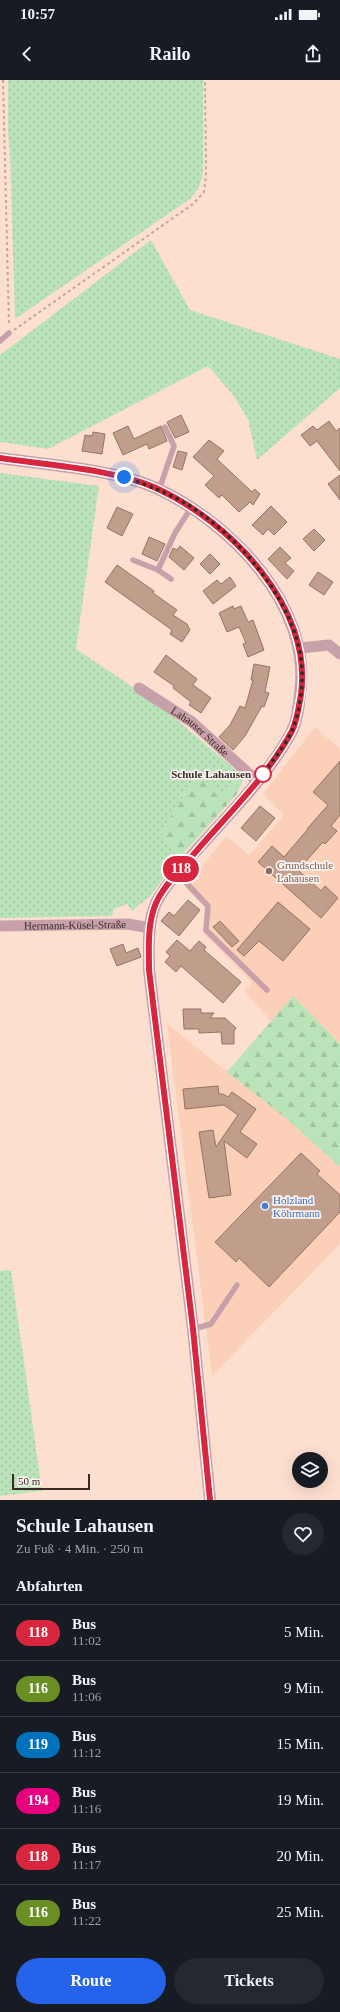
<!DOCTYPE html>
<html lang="de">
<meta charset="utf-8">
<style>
body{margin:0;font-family:"Times New Roman",serif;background:#242831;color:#f1f3f6;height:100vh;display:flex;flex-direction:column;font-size:15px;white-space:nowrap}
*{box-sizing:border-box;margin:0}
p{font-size:13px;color:#9ea1a6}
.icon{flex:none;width:22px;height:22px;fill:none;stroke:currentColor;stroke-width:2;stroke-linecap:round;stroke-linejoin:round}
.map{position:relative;height:1420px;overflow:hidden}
.side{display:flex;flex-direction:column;background:#171b24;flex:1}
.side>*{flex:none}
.badge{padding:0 8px;border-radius:13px;font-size:14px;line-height:26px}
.buttons{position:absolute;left:292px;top:1372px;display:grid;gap:8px}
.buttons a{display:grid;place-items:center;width:36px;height:36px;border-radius:50%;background:#171b24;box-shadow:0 4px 16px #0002;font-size:20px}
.scale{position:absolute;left:12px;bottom:10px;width:78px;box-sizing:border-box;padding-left:4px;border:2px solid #392b23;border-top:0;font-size:11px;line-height:14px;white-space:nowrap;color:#392b23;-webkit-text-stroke:3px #f9f2ee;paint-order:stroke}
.you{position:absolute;width:20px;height:20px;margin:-10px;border:3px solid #fff;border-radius:50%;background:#1a73e8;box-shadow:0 0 0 6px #1a73e833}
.map>.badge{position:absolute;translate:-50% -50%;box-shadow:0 0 0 2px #fff}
h2{padding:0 16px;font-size:15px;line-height:36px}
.round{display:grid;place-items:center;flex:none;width:42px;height:42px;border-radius:21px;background:#242831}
.overview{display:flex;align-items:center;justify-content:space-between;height:68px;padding:0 16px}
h1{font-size:19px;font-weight:800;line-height:30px}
.action{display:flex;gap:8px;margin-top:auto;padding:8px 16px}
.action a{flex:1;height:46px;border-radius:24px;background:#2563eb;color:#fff;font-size:16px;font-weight:800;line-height:46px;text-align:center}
.action a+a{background:#242831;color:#f1f3f6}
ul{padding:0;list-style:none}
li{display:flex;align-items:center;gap:12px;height:56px;padding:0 16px;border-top:1px solid #363941}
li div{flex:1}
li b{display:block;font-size:15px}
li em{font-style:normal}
li .badge{min-width:44px;font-weight:700;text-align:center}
.status{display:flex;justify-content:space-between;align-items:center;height:28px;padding:0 20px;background:#171b24;direction:ltr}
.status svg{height:11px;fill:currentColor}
header{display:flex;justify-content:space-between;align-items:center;height:52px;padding:0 16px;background:#171b24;font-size:18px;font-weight:800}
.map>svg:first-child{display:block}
</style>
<div class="status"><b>10:57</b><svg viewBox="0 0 49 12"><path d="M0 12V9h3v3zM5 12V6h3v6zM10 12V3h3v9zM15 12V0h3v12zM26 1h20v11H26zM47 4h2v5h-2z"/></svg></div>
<header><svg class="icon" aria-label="back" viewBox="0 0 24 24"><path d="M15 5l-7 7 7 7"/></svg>Railo<svg class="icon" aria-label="share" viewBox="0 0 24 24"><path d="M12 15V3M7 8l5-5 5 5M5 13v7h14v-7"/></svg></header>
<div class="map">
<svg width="340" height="1420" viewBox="0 0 340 1420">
<defs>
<pattern id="green-dots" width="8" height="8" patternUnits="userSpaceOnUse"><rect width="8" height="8" fill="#bae3b9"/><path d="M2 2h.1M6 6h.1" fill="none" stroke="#a1c39f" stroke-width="1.8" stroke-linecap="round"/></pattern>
<pattern id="forest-firs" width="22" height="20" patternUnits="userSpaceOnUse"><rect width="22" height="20" fill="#bae3b9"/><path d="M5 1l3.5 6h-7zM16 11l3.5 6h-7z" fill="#a1c39f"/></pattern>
</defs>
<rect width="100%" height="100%" fill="#fddfcf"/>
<g fill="#fcd0b8">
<path d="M315,647l25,22v295l-47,-47 -22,24 -27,-30 8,-8 -49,-50 2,-26 -20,-19 41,-52 23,19 35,-40 -21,-21z"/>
<path d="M167,944l120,95 53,48v77l-128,132z"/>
</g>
<g fill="url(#green-dots)">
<path d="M8,0h195v92l-4,16 -9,11 -175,120 -5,-167 -2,-18z"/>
<path d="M151,160l39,70 150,49v29l-83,72 -9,-41 -15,-24 -25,-29 -160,83 -48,-7v-87z"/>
<path d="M0,393l99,13 -23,163 81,54 81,69 -14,25 -27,-22 -36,57 19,25 -31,40 -17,14 -5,-7 -13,5 -2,7 -112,2z"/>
<path d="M11,1190l31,221 -42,5v-225z"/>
</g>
<g fill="url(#forest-firs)">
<path d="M238,692l6,6 -7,16 -57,63 -19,-25 36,-57 27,21z"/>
<path d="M293,916l47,48v123l-53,-48 -60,-47z"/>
</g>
<g fill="#c19e8b" stroke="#957462">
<path d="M181,335l8,17 -14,6 -8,-16z"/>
<path d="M329,341l7,10 4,-3v43l-23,-30 -7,5 -9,-11 12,-9 4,4z"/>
<path d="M128,346l6,13 27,-13 6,15 -18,8 -2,-5 -24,11 -10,-22z"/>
<path d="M93,352l12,2 -3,20 -20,-3 3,-16 7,1z"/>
<path d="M209,360l15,11 -7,8 35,33 3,-3 5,5 -7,11 -3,-3 -11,10 -17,-17 -3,3 -14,-13 9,-9 -21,-19z"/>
<path d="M178,371l9,2 -5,17 -9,-3z"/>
<path d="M340,395v25l-12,-16z"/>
<path d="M271,426l16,16 -13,13 -6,-6 -5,6 -11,-10z"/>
<path d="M117,427l16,7 -11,22 -15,-8z"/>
<path d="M314,449l11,11 -11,11 -11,-12z"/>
<path d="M149,457l16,7 -8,17 -15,-7z"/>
<path d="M180,466l14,12 -10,12 -15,-13 4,-9 4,2z"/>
<path d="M280,467l11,11 -6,5 9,8 -7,8 -19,-20z"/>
<path d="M210,474l10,10 -10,10 -10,-10z"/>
<path d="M117,485l37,26 -1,2 24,17 -4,5 14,9 3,6 -8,12 -12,-8 2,-4 -67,-48z"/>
<path d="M318,492l15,10 -9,13 -15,-10z"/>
<path d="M230,497l6,9 -23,18 -10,-13 14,-11 4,4z"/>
<path d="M233,526l1,3 7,-3 7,16 5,-2 11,30 -16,7 -5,-13 3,-1 -7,-16 -12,5 -8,-19z"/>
<path d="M166,575l31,24 -4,6 18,13 -10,15 -12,-8 2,-3 -18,-14 1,-2 -20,-14z"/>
<path d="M254,584l16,3 -5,25 4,1 -5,14 -2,-1 -17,30 -12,14 -14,-13 11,-12 10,-19 5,2 8,-28h-2z"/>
<path d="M340,681v54l-9,11 6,5 -12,13 -2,-2 -25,28 23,21 4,-5 13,12 -17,20 -63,-56 14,-16 12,11 24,-28h-1l21,-24 -15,-13z"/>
<path d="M260,726l15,12 -19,23 -15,-13z"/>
<path d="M188,820l12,10 -21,26 -18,-15 8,-9 5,4z"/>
<path d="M278,822l32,27 -27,32 -24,-20 -15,15 -7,-6z"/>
<path d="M220,841l19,20 -7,6 -19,-20z"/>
<path d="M177,860l13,11 9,-10 7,6 -2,3 37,32 -18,21 -42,-37 -5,6 -11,-10 5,-6 -4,-4z"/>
<path d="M123,864l3,9 12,-5 3,9 -24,9 -7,-17z"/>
<path d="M183,929h18v4h13l-4,5h15l11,10 -2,3v13h-12l-1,-12 -22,1v-4h-15z"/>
<path d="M218,1006l1,8h4l5,3 4,-5 24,17 -16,23 17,12 -10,14 -23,-17 7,54 -22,3 -10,-66 14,-2 3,17 22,-32 -14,-10 -39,4 -2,-20z"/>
<path d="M301,1073l19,18 -3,3 23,21v17l-71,75 -30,-29 -3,4 -21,-20z"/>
</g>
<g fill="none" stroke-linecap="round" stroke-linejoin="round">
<g stroke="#c1a89a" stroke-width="2" stroke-dasharray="3 3" stroke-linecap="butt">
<path d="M3,0l6,246"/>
<path d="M14,250l179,-126 11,-12 2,-18 -1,-92"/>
</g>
<g stroke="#c7a0a9" stroke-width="5.5">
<path d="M0,261l9,-8"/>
<path d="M159,410l15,-44 -9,-19"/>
<path d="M133,480l25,10 17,-37 16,-25"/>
<path d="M158,490l13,9"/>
<path d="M177,793l31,33 -2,24 61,60"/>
<path d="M193,1249l18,-5 26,-39"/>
</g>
<g stroke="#c7a0a9" stroke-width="11">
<path d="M300,568l29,-3 11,9"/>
<path id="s1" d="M139,608l53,34 65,59"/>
<path id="s2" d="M0,846l128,-2 22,4"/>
</g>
<path stroke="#c7a0a9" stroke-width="12" d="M0,378c46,7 114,11 156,30 74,34 157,118 144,206 -1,12 -3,27 -8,37 -24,45 -63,83 -97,121 -12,14 -31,34 -39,51 -9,21 -7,45 -7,67l44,359 17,171"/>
</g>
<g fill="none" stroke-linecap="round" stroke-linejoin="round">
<defs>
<path id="line" d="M0,378c46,7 114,11 156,30 74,34 157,118 145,206 -2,12 -4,27 -9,37 -25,46 -65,84 -99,124 -12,13 -30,32 -37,48 -9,21 -7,45 -7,67l44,359 17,171"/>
</defs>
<use href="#line" stroke="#fff" stroke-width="9"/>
<use href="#line" stroke="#d7263d" stroke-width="6"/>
<path stroke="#392b23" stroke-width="4" stroke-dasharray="0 7.2" d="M124,397c21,7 41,15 61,26 49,29 101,88 114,145 6,25 3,56 -6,80 -5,15 -21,33 -30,46"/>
</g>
<circle fill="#fff" stroke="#d7263d" stroke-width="2" cx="263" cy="694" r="8"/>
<circle fill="#8d6e63" stroke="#f9f2ee" stroke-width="1.5" cx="269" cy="791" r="4"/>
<circle fill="#3f7fe0" stroke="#f9f2ee" stroke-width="1.5" cx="265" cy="1126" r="4"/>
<g text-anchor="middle" stroke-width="3.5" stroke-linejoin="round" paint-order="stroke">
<g font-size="11" fill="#392b23" stroke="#f9f2ee">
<text dy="4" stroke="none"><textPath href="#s1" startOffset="75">Lahauser Straße</textPath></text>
<text dy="4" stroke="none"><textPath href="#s2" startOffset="75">Hermann-Küsel-Straße</textPath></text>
</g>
<g font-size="11" font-weight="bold" fill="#392b23" stroke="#f9f2ee" text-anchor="end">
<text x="251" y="698">Schule Lahausen</text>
</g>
<g font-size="11" fill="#785e54" stroke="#f9f2ee" text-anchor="start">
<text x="277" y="789">Grundschule<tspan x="277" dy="13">Lahausen</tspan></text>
</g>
<g font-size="11" fill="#366cbe" stroke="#f9f2ee" text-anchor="start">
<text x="273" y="1124">Holzland<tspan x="273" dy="13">Köhrmann</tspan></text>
</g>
</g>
</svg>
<div class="buttons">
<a><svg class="icon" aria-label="layers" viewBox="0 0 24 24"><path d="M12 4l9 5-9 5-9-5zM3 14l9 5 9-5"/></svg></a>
</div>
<div class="scale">50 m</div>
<div class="you" style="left:124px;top:397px"></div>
<b class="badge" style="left:181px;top:789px;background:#d7263d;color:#fff">118</b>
</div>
<section class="side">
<div class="overview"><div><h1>Schule Lahausen</h1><p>Zu Fuß · 4 Min. · 250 m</p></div><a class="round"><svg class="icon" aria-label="heart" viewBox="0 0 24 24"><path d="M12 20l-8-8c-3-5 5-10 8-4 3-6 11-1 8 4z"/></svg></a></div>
<h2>Abfahrten</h2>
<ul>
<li><span class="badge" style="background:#d7263d;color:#fff">118</span><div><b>Bus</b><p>11:02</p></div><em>5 Min.</em></li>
<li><span class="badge" style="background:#6b8e23;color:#fff">116</span><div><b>Bus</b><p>11:06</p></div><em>9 Min.</em></li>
<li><span class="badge" style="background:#0072bc;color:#fff">119</span><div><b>Bus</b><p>11:12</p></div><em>15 Min.</em></li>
<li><span class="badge" style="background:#e6007e;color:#fff">194</span><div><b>Bus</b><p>11:16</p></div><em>19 Min.</em></li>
<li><span class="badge" style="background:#d7263d;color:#fff">118</span><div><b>Bus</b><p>11:17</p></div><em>20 Min.</em></li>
<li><span class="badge" style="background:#6b8e23;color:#fff">116</span><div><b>Bus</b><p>11:22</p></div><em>25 Min.</em></li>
</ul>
<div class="action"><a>Route</a><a>Tickets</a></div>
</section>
